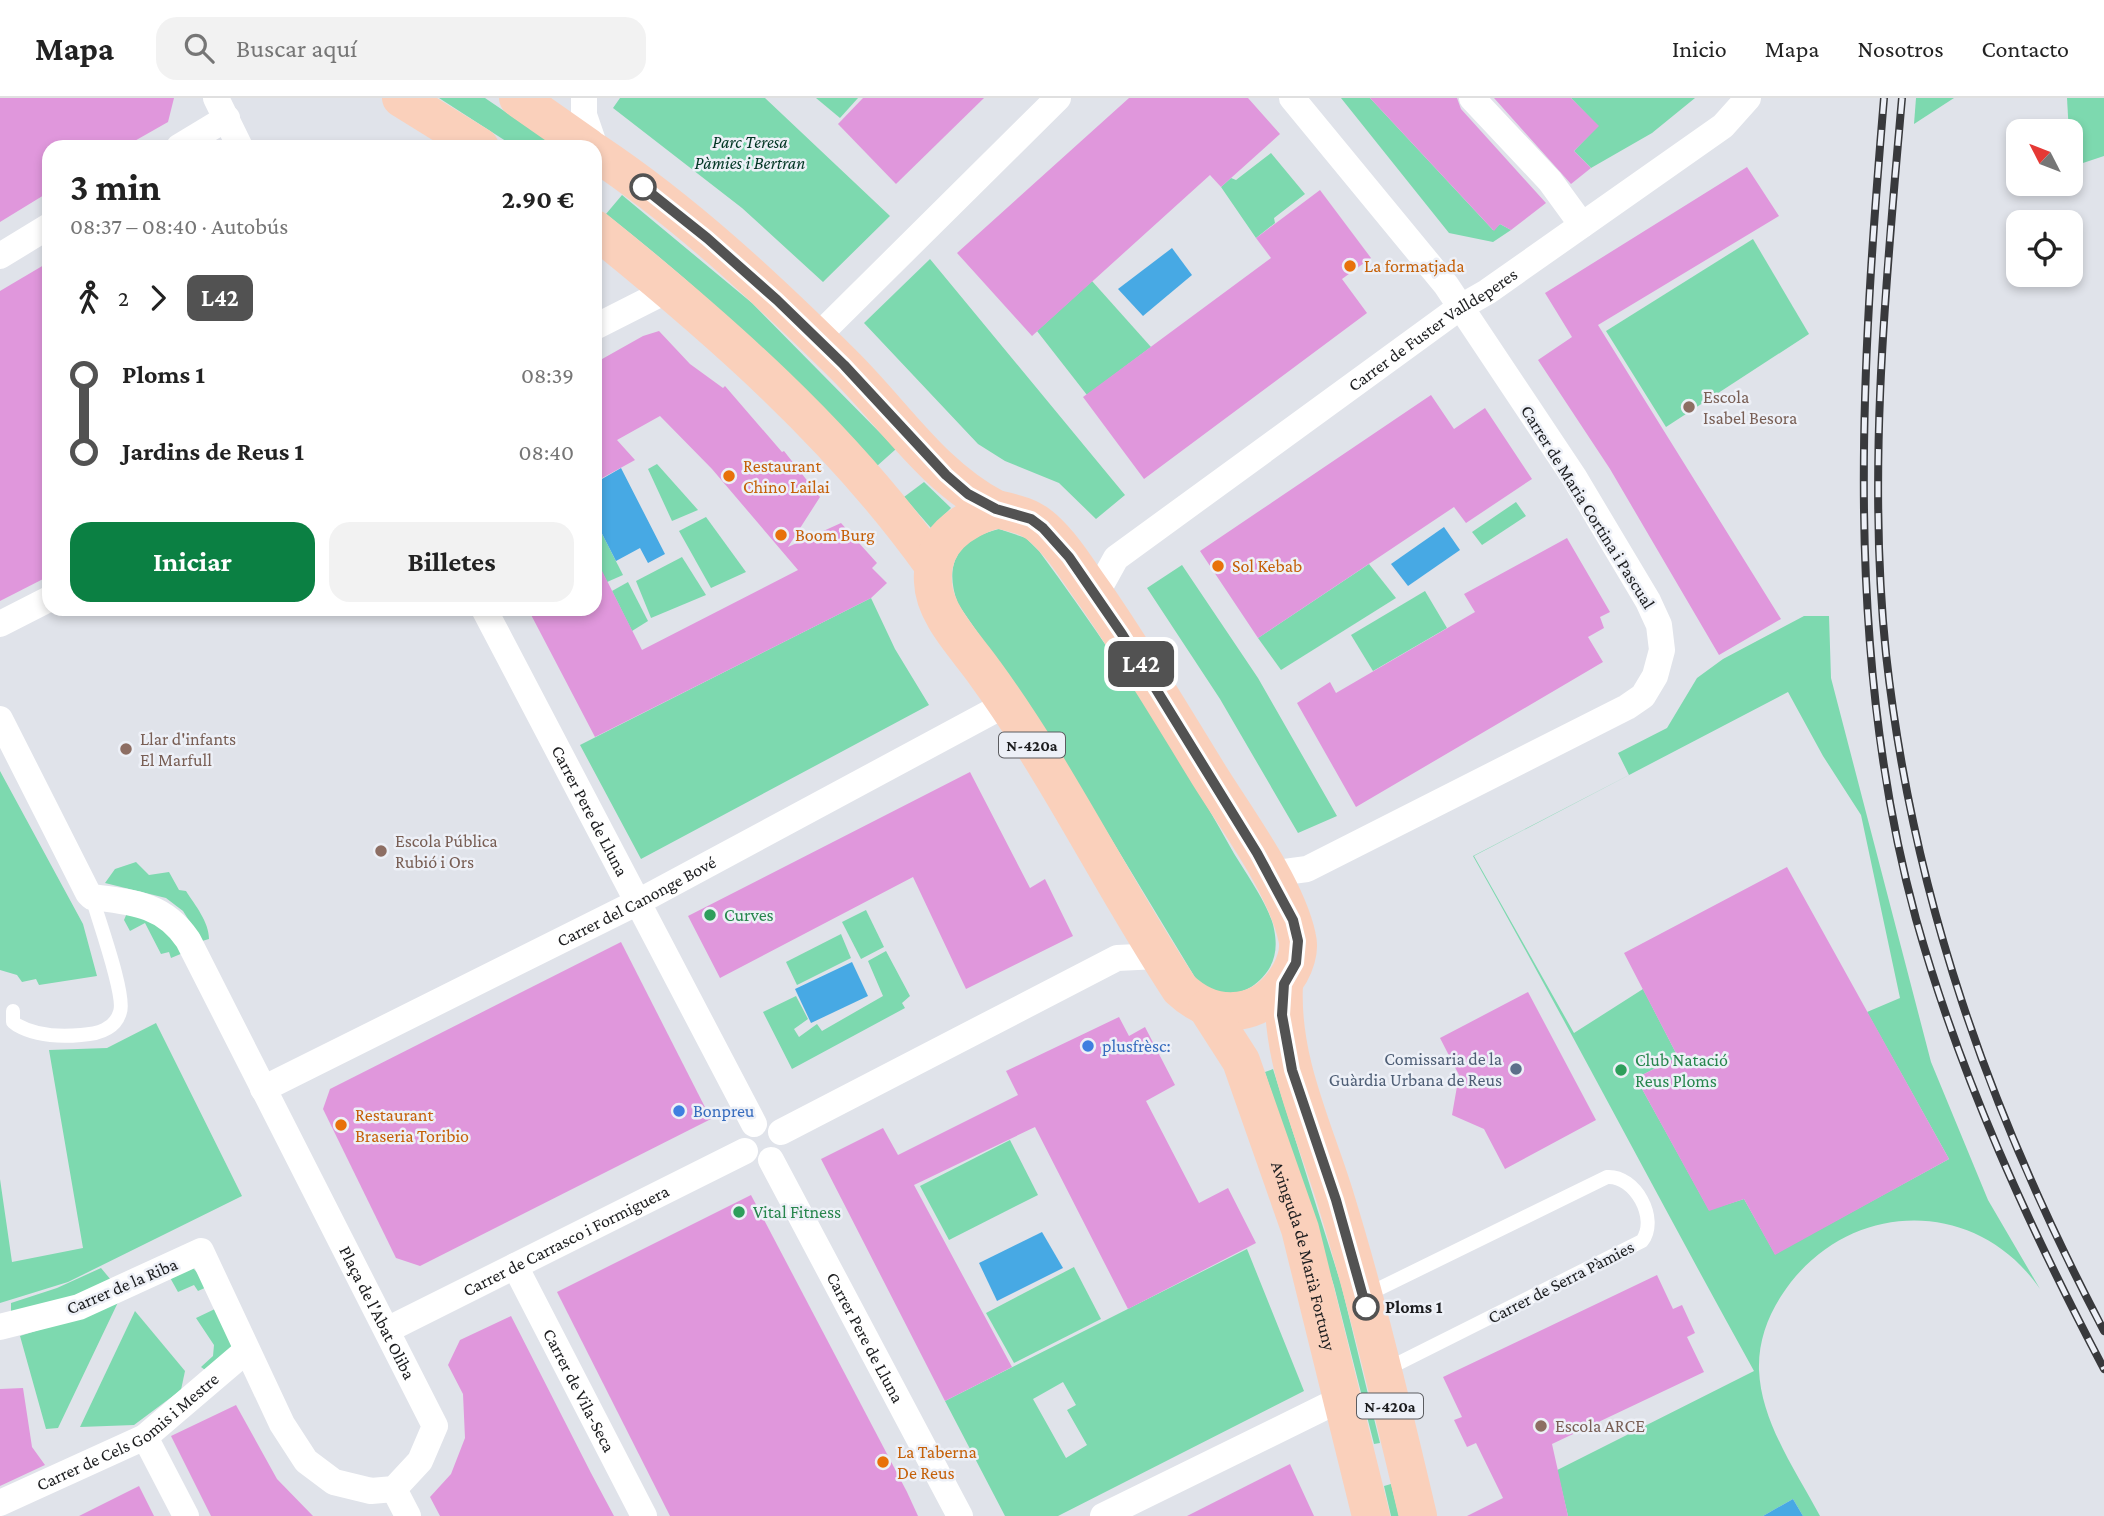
<!DOCTYPE html>
<html lang="es">
<meta charset="utf-8">
<style>
body{margin:0;font-family:"Crimson Pro",serif;background:#f2f2f2;color:#222;height:100vh;display:flex;flex-direction:column;font-size:26px;white-space:nowrap}
*{box-sizing:border-box;margin:0}
p{font-size:23px;color:#767676}
.icon{flex:none;width:38px;height:38px;fill:none;stroke:currentColor;stroke-width:2;stroke-linecap:round;stroke-linejoin:round}
.map{position:relative;flex:1;overflow:hidden}
.panel{position:absolute;left:42px;top:42px;width:560px;height:476px;display:flex;flex-direction:column;background:#fff;border-radius:21px;box-shadow:0 4px 10px #0003}
.panel>*{flex:none}
.badge{padding:0 14px;border-radius:10px;font-size:24px;line-height:46px}
.needle{width:46px;rotate:312deg}
.buttons{position:absolute;left:2006px;top:21px;display:grid;gap:14px}
.buttons a{display:grid;place-items:center;width:77px;height:77px;border-radius:14px;background:#fff;box-shadow:0 4px 10px #0003;font-size:35px}
.map>.badge{position:absolute;translate:-50% -50%;box-shadow:0 0 0 4px #fff}
.legs{display:flex;align-items:center;gap:10px;height:77px;padding:0 28px;font-size:23px}
.legs p{margin-inline-start:auto}
.overview{display:flex;align-items:center;justify-content:space-between;height:119px;padding:0 28px}
h1{font-size:38px;font-weight:700;line-height:52px}
.cta{display:flex;gap:14px;margin-top:auto;padding:14px 28px}
.cta a{flex:1;height:80px;border-radius:21px;background:#0b8043;color:#fff;font-size:28px;font-weight:700;line-height:80px;text-align:center}
.cta a+a{background:#f2f2f2;color:#222}
ul{padding:0 28px;list-style:none}
li{display:flex;align-items:center;gap:24px;height:77px;font-size:26px}
li i{display:grid;place-items:center;width:10px;height:100%;margin:0 9px;background:currentColor}
li i::after{content:'';width:18px;height:18px;margin:-9px;border:5px solid;border-radius:50%;background:#fff}
li p{margin-inline-start:auto}
li:first-child i{background:linear-gradient(#0000 50%,currentColor 0)}
li:last-child i{background:linear-gradient(currentColor 50%,#0000 0)}
header{display:flex;align-items:center;gap:42px;box-sizing:border-box;height:98px;padding:0 35px;background:#fff;border-bottom:2px solid #e0e0e0}
header strong{font-size:33px}
nav{display:flex;gap:38px;margin-inline-start:auto;font-size:24px}
.search{width:490px;height:63px;background:#f2f2f2;display:flex;align-items:center;gap:18px;box-sizing:border-box;padding:0 24px;border-radius:21px;color:#767676;font-size:26px}
.map>svg:first-child{display:block}
</style>
<header>
<strong>Mapa</strong>
<div class="search"><svg class="icon" aria-label="search" viewBox="0 0 24 24"><circle cx="10" cy="10" r="6"/><path d="M15 15l6 6"/></svg>Buscar aquí</div>
<nav><a>Inicio</a><a>Mapa</a><a>Nosotros</a><a>Contacto</a></nav>
</header>
<div class="map">
<svg width="2104" height="1418" viewBox="0 0 2104 1418">
<rect width="100%" height="100%" fill="#e0e3ea"/>
<g fill="#7dd9af" fill-rule="evenodd">
<path d="M439,0h46l72,49h-42z"/>
<path d="M620,0h145l125,118 -67,66 -81,-74 -129,-100z"/>
<path d="M816,0h42l-18,20z"/>
<path d="M1341,0h29l123,132 7,-6 11,6 -18,12 -44,-9z"/>
<path d="M1571,0h124l-43,35 -61,35 -17,-17 24,-25z"/>
<path d="M1916,0h38l-40,26z"/>
<path d="M2067,0h37v58l-21,7 -13,-11z"/>
<path d="M1271,55l34,41 -31,24 1,5 -19,15 -35,-51 10,-9 5,2z"/>
<path d="M622,97l130,108 144,146 -19,17c-87,-93 -170,-173 -271,-252z"/>
<path d="M1753,141l56,95 -143,93 -60,-96z"/>
<path d="M930,161l195,236 -29,24 -37,-36 -54,-22 -27,-17 -114,-121z"/>
<path d="M1092,183l59,66 -64,48 -50,-64z"/>
<path d="M657,366l41,46 -26,11 -24,-52z"/>
<path d="M924,384l27,26 -20,20 -27,-31z"/>
<path d="M1516,404l10,14 -44,29 -10,-13z"/>
<path d="M706,419l40,55 -35,16 -32,-57z"/>
<path d="M595,422l28,55 -16,7 -12,-24z"/>
<path d="M999,431l27,9 13,13c71,96 135,195 193,299 12,21 38,56 42,79 5,24 -1,41 -20,56 -18,13 -36,8 -55,-1l-147,-243 -94,-137c-15,-40 0,-65 41,-75z"/>
<path d="M682,459l24,38 -55,23 -15,-37z"/>
<path d="M1369,466l27,34 -115,72 -23,-32z"/>
<path d="M1182,467l76,113 79,138 -39,17 -78,-134 -73,-111z"/>
<path d="M628,484l20,39 -16,10 -20,-40z"/>
<path d="M1425,493l22,37 -74,43 -22,-36z"/>
<path d="M871,500l24,51 34,56 -288,154 -61,-114z"/>
<path d="M1804,518h25l2,62 100,384 57,138 52,89c-61,-89 -182,-91 -249,-7 -20,26 -33,55 -32,88 2,52 37,101 61,146h-17l-10,-17 -30,17h-195l-11,-46 -91,46 288,-145c-95,-171 -185,-345 -281,-515l156,-81 -11,-22 49,-25 30,-50 26,-19zM1788,594l35,64 38,59 39,183 -33,14 82,147 -174,95 -31,-55 -35,11 -73,-132 42,-21 -35,-68 -69,44 -100,-177z"/>
<path d="M0,673l83,153 14,52 -58,9 -3,-6 -14,3 -5,-7 -17,-5z"/>
<path d="M136,764l13,13 20,-3 10,18 7,1c9,14 23,31 23,48l-7,2 -19,-30 -17,-13 -61,-15 10,-14z"/>
<path d="M866,812l18,37 -23,12 -19,-37z"/>
<path d="M127,815l28,6 28,34 -12,5 -2,-6 -8,2 -16,-31 -15,8 -6,-11z"/>
<path d="M841,836l10,24 -54,27 -11,-23z"/>
<path d="M886,853l24,45 -8,7 3,5 -113,61 -29,-57 33,-16 12,23 -14,10 5,8 18,-13 5,7 61,-35 -15,-35z"/>
<path d="M156,925l86,173 -174,86 -68,21v-124l12,83 71,-14 -34,-198 58,-2z"/>
<path d="M1273,971l68,215 39,159 -6,1 -40,-158 -69,-214z"/>
<path d="M1010,1042l28,55 -89,45 -29,-54z"/>
<path d="M1247,1151l57,142 -246,125h-53l-60,-115zM1063,1284l13,23 -9,5 20,35 -21,13 -33,-59z"/>
<path d="M1074,1169l27,52 -87,44 -28,-50z"/>
<path d="M101,1170l10,12 -37,17 -63,20v-14l46,-15z"/>
<path d="M193,1170l16,18 -11,5 -4,-6 -16,7 -10,-18z"/>
<path d="M121,1198l-63,132 -12,1 -26,-93 59,-19z"/>
<path d="M217,1210l15,39 -24,25 -7,-5 12,-11 1,-11 -18,-27z"/>
<path d="M135,1213l50,60 -4,19 -47,35 -54,2z"/>
<path d="M1391,1386l8,32h-8l-7,-30z"/>
</g>
<g fill="#47a9e4">
<path d="M1172,150l20,27 -49,41 -25,-27z"/>
<path d="M621,370l44,86 -17,9 -8,-15 -24,13 -21,-41v-37z"/>
<path d="M1444,429l16,23 -52,36 -17,-22z"/>
<path d="M852,864l16,34 -57,27 -16,-34z"/>
<path d="M1042,1134l21,36 -66,33 -18,-38z"/>
<path d="M1793,1401l10,17h-40z"/>
</g>
<g fill="#e097dc">
<path d="M0,0h174l-6,24 -44,25h-75v45l-49,30z"/>
<path d="M863,0h121l-88,86 -58,-60z"/>
<path d="M1129,0h119l32,36 -59,53 -11,-12 -178,161 -75,-83z"/>
<path d="M1370,0h87l4,11 85,94 -35,27 -11,-6 -6,7z"/>
<path d="M1494,0h77l28,28 -25,25 17,17 -20,16z"/>
<path d="M1747,69l32,49 -181,109 183,294 -62,36 -109,-186 -72,-109 34,-23 -27,-44z"/>
<path d="M1320,92l51,68 -29,21 25,34 -223,166 -61,-82 188,-139 -15,-20z"/>
<path d="M49,164v314l-49,25v-310z"/>
<path d="M659,233l31,33 33,24 2,-2 57,66 2,-1 36,46 -32,50 53,-24 36,40 -5,5 15,15 -16,15 -276,139 -67,-128h67v-52l47,93 156,-80 -86,-101 -52,-53 -43,24 18,20 -40,22v-119l48,-27z"/>
<path d="M1431,297l23,34 31,-21 47,71 -66,44 -12,-16 -196,131 -58,-87z"/>
<path d="M1567,440l43,74 -10,5 4,11 -16,9 15,25 -247,145 -59,-104 33,-21 6,11 139,-81 -11,-18z"/>
<path d="M970,674l60,116 15,-9 28,57 -107,53 -53,-112 -193,101 -32,-62z"/>
<path d="M1787,769l162,292 -174,96 -31,-56 -35,12 -73,-133 42,-21 -54,-104z"/>
<path d="M621,844l90,177 -291,147 -24,-8 -73,-149 7,-20z"/>
<path d="M1528,894l68,128 -91,49 -21,-40 -32,-14 7,-40 -19,-37z"/>
<path d="M1119,919l10,19 16,-9 30,58 -29,16 53,102 29,-15 28,55 -128,66 -93,-182 -121,58 98,182 -67,34 -124,-242 62,-31 15,27 120,-60 -12,-24z"/>
<path d="M751,1097l156,297 11,24h-248l-113,-224z"/>
<path d="M1657,1177l16,34 9,-4 13,28 -8,4 17,35 -152,72 16,72h-101l36,-18 -27,-55 -9,4 -13,-27 8,-3 -19,-40z"/>
<path d="M511,1218l80,157 23,43h-174l-10,-19 21,-23 14,-36 -2,-44 -15,-29 12,-25z"/>
<path d="M23,1290l9,59 13,18 -45,21v-97z"/>
<path d="M236,1307l41,74 36,37h-102l-40,-80z"/>
<path d="M1290,1366l24,52h-127z"/>
<path d="M139,1388l15,30h-75z"/>
</g>
<g fill="none" stroke-linecap="round" stroke-linejoin="round">
<g stroke="#fff" stroke-width="14">
<path d="M13,913v11l4,3c19,11 43,12 64,10 16,-1 34,-5 39,-23 6,-17 -22,-93 -28,-115"/>
<path d="M1364,1198l243,-119c28,-2 52,42 35,64l-257,129"/>
</g>
<g stroke="#fff" stroke-width="26">
<path d="M216,0l24,49"/>
<path d="M584,0v17l11,32"/>
<path d="M1472,0l78,83 32,44"/>
<path d="M179,49l48,-29"/>
<path d="M0,158l49,-30"/>
<path d="M595,229l75,-38"/>
<path d="M816,240l242,-240"/>
<path id="s1" d="M1095,498l21,-38 343,-250 28,-16 236,-166 25,-28"/>
<path id="s2" d="M484,511l270,515"/>
<path d="M0,526l49,-25"/>
<path id="s3" d="M0,621l88,174 4,4c40,5 72,7 96,43l247,486 -15,35 -26,28 -23,2 -37,-9 -28,-21 -24,-37 -81,-173 -122,56 -79,20"/>
<path d="M1269,776l38,-5 320,-162 16,-11 12,-20 7,-26 -3,-25 -11,-24 -74,-124 -128,-192 -154,-187"/>
<path id="s4" d="M263,991l375,-187 368,-198"/>
<path d="M781,1034l336,-174 41,-2"/>
<path id="s5" d="M771,1062l189,356"/>
<path id="s6" d="M515,1168l129,250"/>
<path id="s7" d="M387,1232l358,-179"/>
<path d="M145,1339l41,79"/>
<path d="M394,1391l14,27"/>
<path id="s8" d="M0,1405l145,-66 102,-87"/>
<path d="M1103,1418l240,-118"/>
</g>
<g stroke="#fad0bb" stroke-width="38">
<path d="M401,0l79,49"/>
<path d="M518,0l70,49"/>
<path d="M595,54c90,60 170,135 247,211 51,50 90,113 154,146"/>
<path d="M595,131c124,100 245,206 338,336"/>
<path d="M996,411c18,4 34,7 48,20 21,19 35,44 52,67 40,58 76,119 113,179 28,45 77,111 88,162 3,12 -1,25 -7,36 -25,44 -73,51 -110,16 -68,-103 -122,-216 -195,-316 -18,-26 -51,-58 -52,-91 -3,-41 28,-62 63,-73z"/>
<path d="M1284,886c-4,77 30,144 52,216 32,104 57,211 82,316"/>
<path id="s9" d="M1207,910l34,53 59,168 71,287"/>
</g>
<defs>
<g id="rail">
<path d="M1884,0c-23,273 -41,553 32,821 44,157 112,306 188,450"/>
<path d="M1902,0c-16,181 -35,374 -16,556 27,245 104,460 218,677"/>
</g>
</defs>
<use href="#rail" stroke="#38393c" stroke-width="8"/>
<use href="#rail" stroke="#edf0f7" stroke-width="5" stroke-dasharray="16" stroke-linecap="butt"/>
</g>
<g fill="none" stroke-linecap="round" stroke-linejoin="round">
<defs>
<path id="line-1" d="M643,89l64,51 70,62 67,65 102,110 22,19 28,15 35,10 12,9 26,29 53,77 135,219 36,67 5,21 -2,22 -12,21 -2,31 10,55 44,130 30,107"/>
</defs>
<use href="#line-1" stroke="#fff" stroke-width="16"/>
<use href="#line-1" stroke="#525252" stroke-width="10"/>
</g>
<g fill="#fff" stroke="#525252" stroke-width="3.5">
<circle cx="643" cy="89" r="12"/>
<circle cx="1366" cy="1209" r="12"/>
</g>
<g fill="#e8710a" stroke="#edf0f7" stroke-width="2.5">
<circle cx="1350" cy="168" r="7"/>
<circle cx="729" cy="378" r="7"/>
<circle cx="781" cy="437" r="7"/>
<circle cx="1218" cy="468" r="7"/>
<circle cx="341" cy="1027" r="7"/>
<circle cx="883" cy="1364" r="7"/>
</g>
<g fill="#8d6e63" stroke="#edf0f7" stroke-width="2.5">
<circle cx="1689" cy="309" r="7"/>
<circle cx="126" cy="651" r="7"/>
<circle cx="381" cy="753" r="7"/>
<circle cx="1541" cy="1328" r="7"/>
</g>
<g fill="#2e9e5b" stroke="#edf0f7" stroke-width="2.5">
<circle cx="710" cy="817" r="7"/>
<circle cx="1621" cy="972" r="7"/>
<circle cx="739" cy="1114" r="7"/>
</g>
<g fill="#3f7fe0" stroke="#edf0f7" stroke-width="2.5">
<circle cx="1088" cy="948" r="7"/>
<circle cx="679" cy="1013" r="7"/>
</g>
<circle fill="#5c6f8a" stroke="#edf0f7" stroke-width="2.5" cx="1516" cy="971" r="7"/>
<g text-anchor="middle" stroke-width="5" stroke-linejoin="round" paint-order="stroke">
<g fill="#edf0f7" stroke="#5b5c60" stroke-width="2">
<rect x="999" y="634.5" width="66" height="25" rx="5"/>
<rect x="1357" y="1295.5" width="66" height="25" rx="5"/>
</g>
<g font-size="16" font-weight="bold" fill="#1c1d1f">
<text x="1032" y="653">N-420a</text>
<text x="1390" y="1314">N-420a</text>
</g>
<g font-size="18" font-style="italic" fill="#013523" stroke="#edf0f7">
<text x="750" y="50">Parc Teresa<tspan x="750" dy="21">Pàmies i Bertran</tspan></text>
</g>
<g font-size="18" fill="#c56008" stroke="#edf0f7" text-anchor="start">
<text x="1364" y="174">La formatjada</text>
<text x="743" y="374">Restaurant<tspan x="743" dy="21">Chino Lailai</tspan></text>
<text x="795" y="443">Boom Burg</text>
<text x="1232" y="474">Sol Kebab</text>
<text x="355" y="1023">Restaurant<tspan x="355" dy="21">Braseria Toribio</tspan></text>
<text x="897" y="1360">La Taberna<tspan x="897" dy="21">De Reus</tspan></text>
</g>
<g font-size="18" fill="#1c1d1f" stroke="#edf0f7">
<text dy="6" stroke="none"><textPath href="#s1" startOffset="434">Carrer de Fuster Valldeperes</textPath></text>
<text transform="translate(1588 409) rotate(58)" y="6">Carrer de Maria Cortina i Pascual</text>
<text dy="6" stroke="none"><textPath href="#s2" startOffset="228">Carrer Pere de Lluna</textPath></text>
<text dy="6" stroke="none"><textPath href="#s4" startOffset="418">Carrer del Canonge Bové</textPath></text>
<text dy="6" stroke="none"><textPath href="#s7" startOffset="200">Carrer de Carrasco i Formiguera</textPath></text>
<text dy="6" stroke="none"><textPath href="#s9" startOffset="268">Avinguda de Marià Fortuny</textPath></text>
<text transform="translate(1561 1184) rotate(-27)" y="6">Carrer de Serra Pàmies</text>
<text transform="translate(122 1188) rotate(-23)" y="6">Carrer de la Riba</text>
<text dy="6" stroke="none"><textPath href="#s3" startOffset="728">Plaça de l'Abat Oliba</textPath></text>
<text dy="6" stroke="none"><textPath href="#s5" startOffset="201">Carrer Pere de Lluna</textPath></text>
<text dy="6" stroke="none"><textPath href="#s6" startOffset="140">Carrer de Vila-Seca</textPath></text>
<text dy="6" stroke="none"><textPath href="#s8" startOffset="147">Carrer de Cels Gomis i Mestre</textPath></text>
</g>
<g font-size="18" fill="#785e54" stroke="#edf0f7" text-anchor="start">
<text x="1703" y="305">Escola<tspan x="1703" dy="21">Isabel Besora</tspan></text>
<text x="140" y="647">Llar d'infants<tspan x="140" dy="21">El Marfull</tspan></text>
<text x="395" y="749">Escola Pública<tspan x="395" dy="21">Rubió i Ors</tspan></text>
<text x="1555" y="1334">Escola ARCE</text>
</g>
<g font-size="18" fill="#27864d" stroke="#edf0f7" text-anchor="start">
<text x="724" y="823">Curves</text>
<text x="1635" y="968">Club Natació<tspan x="1635" dy="21">Reus Ploms</tspan></text>
<text x="753" y="1120">Vital Fitness</text>
</g>
<g font-size="18" fill="#366cbe" stroke="#edf0f7" text-anchor="start">
<text x="1102" y="954">plusfrèsc:</text>
<text x="693" y="1019">Bonpreu</text>
</g>
<g font-size="18" fill="#4e5e75" stroke="#edf0f7" text-anchor="end">
<text x="1502" y="967">Comissaria de la<tspan x="1502" dy="21">Guàrdia Urbana de Reus</tspan></text>
</g>
<g font-size="18" font-weight="bold" fill="#1c1d1f" stroke="#edf0f7" text-anchor="start">
<text x="1385" y="1215">Ploms 1</text>
</g>
</g>
</svg>
<div class="buttons">
<a><svg class="needle" viewBox="-14 -14 28 28"><path d="M0-13l5 13h-10z" fill="#e53935"/><path d="M0 13l5-13h-10z" fill="#767676"/></svg></a>
<a><svg class="icon" aria-label="locate" viewBox="0 0 24 24"><circle cx="12" cy="12" r="6"/><path d="M12 2v4M12 18v4M2 12h4M18 12h4"/></svg></a>
</div>
<b class="badge" style="left:1141px;top:566px;background:#525252;color:#fff">L42</b>
<section class="panel">
<div class="overview"><div><h1>3 min</h1><p>08:37 – 08:40 · Autobús</p></div><b>2.90 €</b></div>
<div class="legs"><svg class="icon" aria-label="walk" viewBox="0 0 24 24"><circle cx="13" cy="4" r="2"/><path d="M13 8l-2 6 4 7M11 14l-3 7M7 12l3-4h3l4 4"/></svg>2<svg class="icon" aria-label="forward" viewBox="0 0 24 24"><path d="M9 5l7 7-7 7"/></svg><b class="badge" style="background:#525252;color:#fff">L42</b></div>
<ul>
<li><i style="color:#525252"></i><b>Ploms 1</b><p>08:39</p></li>
<li><i style="color:#525252"></i><b>Jardins de Reus 1</b><p>08:40</p></li>
</ul>
<div class="cta"><a>Iniciar</a><a>Billetes</a></div>
</section>
</div>
